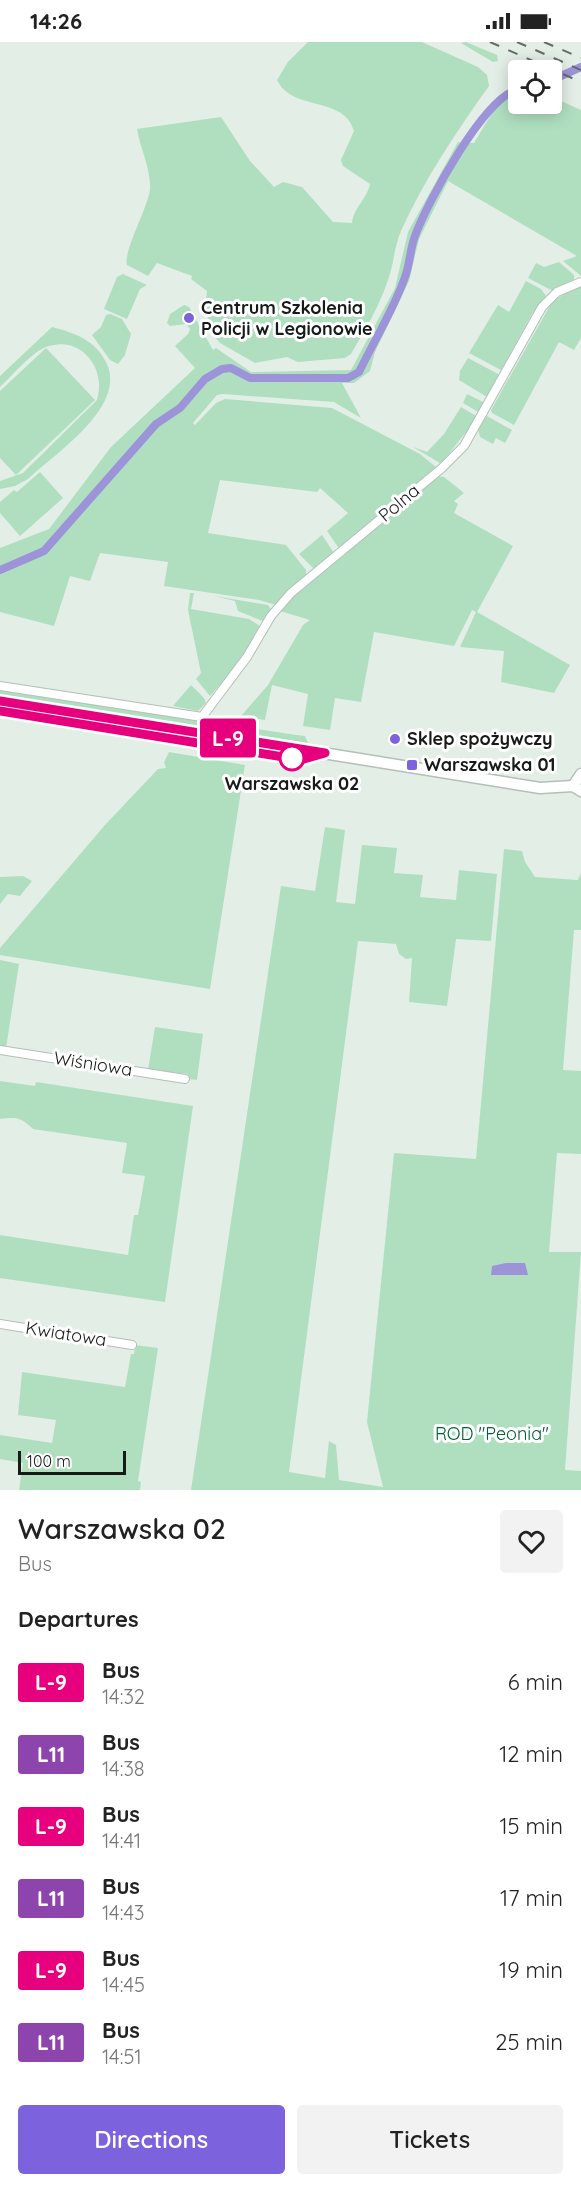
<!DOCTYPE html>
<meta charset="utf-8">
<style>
body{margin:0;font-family:Quicksand,sans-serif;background:#f2f2f2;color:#222;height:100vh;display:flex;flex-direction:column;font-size:22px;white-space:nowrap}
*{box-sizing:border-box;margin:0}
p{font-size:20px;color:#767676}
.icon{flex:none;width:33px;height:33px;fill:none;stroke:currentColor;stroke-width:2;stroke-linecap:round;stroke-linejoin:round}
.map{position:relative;height:1448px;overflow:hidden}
.drawer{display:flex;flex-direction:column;background:#fff;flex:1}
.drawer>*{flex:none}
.badge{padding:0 12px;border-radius:4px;font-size:21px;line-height:39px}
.controls{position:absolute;left:508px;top:18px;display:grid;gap:12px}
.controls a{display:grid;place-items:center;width:54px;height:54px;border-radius:6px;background:#fff;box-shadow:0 3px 15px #0003;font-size:30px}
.scale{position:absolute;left:18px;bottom:15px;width:108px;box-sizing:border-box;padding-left:6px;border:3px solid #171b18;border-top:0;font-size:16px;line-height:21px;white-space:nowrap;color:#171b18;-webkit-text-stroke:4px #fff;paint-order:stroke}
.map>.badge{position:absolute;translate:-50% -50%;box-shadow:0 0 0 3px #fff}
h2{padding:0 18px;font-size:22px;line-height:54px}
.round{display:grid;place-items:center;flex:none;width:63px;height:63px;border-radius:6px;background:#f2f2f2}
.overview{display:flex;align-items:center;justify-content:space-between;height:102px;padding:0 18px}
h1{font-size:28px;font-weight:600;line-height:45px}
.primary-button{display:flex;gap:12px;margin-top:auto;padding:12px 18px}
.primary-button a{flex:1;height:69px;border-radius:6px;background:#7d62dd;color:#fff;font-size:24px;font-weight:600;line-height:69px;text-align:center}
.primary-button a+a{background:#f2f2f2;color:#222}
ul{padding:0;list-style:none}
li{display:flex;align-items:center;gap:18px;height:72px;padding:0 18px}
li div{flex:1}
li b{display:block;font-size:22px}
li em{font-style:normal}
li .badge{min-width:66px;font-weight:700;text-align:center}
.status{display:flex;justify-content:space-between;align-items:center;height:42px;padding:0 30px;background:#fff;direction:ltr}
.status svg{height:16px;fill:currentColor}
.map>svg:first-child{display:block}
</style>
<div class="status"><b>14:26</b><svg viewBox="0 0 49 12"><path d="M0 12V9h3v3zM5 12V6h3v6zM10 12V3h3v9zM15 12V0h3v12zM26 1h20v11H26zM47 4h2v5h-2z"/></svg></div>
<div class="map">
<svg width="581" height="1448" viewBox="0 0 581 1448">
<rect width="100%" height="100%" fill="#e3eee6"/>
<g fill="#b0dfc0">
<path d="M308,0h114l56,25 9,8 2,11c-33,46 -65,94 -88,145 -7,16 -7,33 -13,49 -9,27 -23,50 -37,74l-6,4 -47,4 -11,-5 -32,6 -35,-20 -10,-12 2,-2 -7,-20 2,-18 -16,-12 1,-3 -35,-13 -9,13 -21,-11c-4,-14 21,-57 23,-76 1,-20 -10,-41 -13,-60l84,-12 29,44 24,26 9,-5 19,5 31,35 19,1c2,-16 15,-24 18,-39l-27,-18 -2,-6 13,-29c-10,-36 -62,-19 -77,-51l11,-18z"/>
<path d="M466,0l31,13 1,6 -5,1 -32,-19z"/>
<path d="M519,50v12h33v-7l29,13v166l-18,-15 14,-5 -129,-75 -29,58 -10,42 -34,71 -5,19 -16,12h-12l19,35 -27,-16 -111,-8 -6,1 -24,28 2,2 21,-22 9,-4 107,9 88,46 16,13 -94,80h-4l-11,-16 21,-18 -28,-25 -3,4 -97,-12 -12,53 78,12 20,25v5l-15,12 -15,18 -17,-5 -95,-14 4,-24 -68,-9 -10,28 -20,-5 -16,50 -54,-14v-64l49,-19 62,-82 84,-79 -20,-22 13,-12 2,-5 -4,-5 -16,2 -3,-3 3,-9 14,-9 5,2 24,43 3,-2 35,24 100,-2 44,-82 13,-56 50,-90 16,1c12,-18 22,-44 45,-51z"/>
<path d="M559,220l15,13v5l-21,11 -25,-13 8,-15 8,4z"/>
<path d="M123,232l24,11 -7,4 -13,30 -23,-10 13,-32z"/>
<path d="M526,239l15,8 5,7 -13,16 -32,58 -32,-17 29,-48 11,7z"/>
<path d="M581,245v51l-7,12 -15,-8 -45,83 -22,-12 -1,-3 61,-108 18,-12z"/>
<path d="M110,272l12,5 9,15 -6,21 -7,9 -8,-4 -18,-25 9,-8 5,-12z"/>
<path d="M52,285c23,6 44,13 55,37 19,43 -50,88 -79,115l-13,7 -15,3v-8l23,-8 74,-73c10,-31 -16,-66 -51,-53 -14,5 -34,29 -46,40v-11z"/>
<path d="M46,306l49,52 -79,75 -16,-17v-67z"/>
<path d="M468,316l32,17 -13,22 -28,-17 1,-9z"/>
<path d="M467,352l18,9 -5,10 -17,-10z"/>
<path d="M461,365l17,10 -35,44 -3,2 -27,-16 14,5 17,-18z"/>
<path d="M487,374l25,14 -7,13 -9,-5 -3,6 -13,-7 -2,-8z"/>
<path d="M40,430l23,26 -43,38 -20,-23v-11l14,-12 3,2z"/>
<path d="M437,434l7,1 20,16 -10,8 4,3 -4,9 59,33 -36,66 93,53 -16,28 -53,-11 3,-31 -44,-4 16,-35 -4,-2 -18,36 -80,-14 -13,70 -26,-4 -5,32 -27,-4 5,-32 -36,-9 -7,35 -24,-4 27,-31 35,-60 7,-5 -30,-9 16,-17z"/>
<path d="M322,493l12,18 -20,16 -15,-15z"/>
<path d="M190,551h4l-3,16 58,10 11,7 -19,35 -31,35 -14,-17 5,-6 -13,-63z"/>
<path d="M214,554l54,9 4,6 -8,10 -4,-1 -22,-9 -3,-10z"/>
<path d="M191,643l13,13 2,5 -8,8 -25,-5z"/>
<path d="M0,648l296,45 9,1 3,7 -303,-47 -5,-1z"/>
<path d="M169,710l76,13 -35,224 -210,-34v-7l105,-123 53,-56 8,-1 -2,-6z"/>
<path d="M325,785l20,3 -9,72 19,2 7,-59 35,3 -3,25 29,2 -3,22 36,3 3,-30 38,4 -6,67 -35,-2 -9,67 -38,-4 3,-44 -6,1 -7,-5 -3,-10 -38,-3 -69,531 36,6 4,-37 7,4 3,35 44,7 -16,-65 27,-269 82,6 28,-310 18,2 3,11 10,15 43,3 3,-7v57h-7l-11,140 18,1v83l-24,-1 -8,99h32l-16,218 16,1v19h-390l90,-604 34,5z"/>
<path d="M23,834l9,5 -12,15 -12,-2 -8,10v-27z"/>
<path d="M0,918l19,4 -13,84 -6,-1z"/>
<path d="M155,985l48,7 -6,46 -9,-1v-5l-40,-4z"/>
<path d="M0,1039l35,5 1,-4 157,24 -28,196 -165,-24v-43l128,20 6,-40h4l7,-39 -23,-3 5,-30 -94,-14c-12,-12 -17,-12 -33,-10z"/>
<path d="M135,1303l23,3 -20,133 3,1 -1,8h-121l4,-27 -23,-4v-24l52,8 4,-23 -38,-5 4,-43 103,15 6,-33h3z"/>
</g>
<path fill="#9c93d8" d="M506,1221h19l3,12h-37l1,-9z"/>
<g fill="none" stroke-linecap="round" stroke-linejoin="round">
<g stroke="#9c93d8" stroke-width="8">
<path d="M552,38l29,-13"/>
<path d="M0,528l44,-19 112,-127 24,-16 25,-29 17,-10 9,-1 19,10h98l11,-6c15,-31 35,-63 46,-95 5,-13 5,-28 10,-41 12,-33 70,-141 104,-147"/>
</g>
<defs>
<g id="minor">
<path d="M0,644l202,31 45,-60 24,-41 20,-23 151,-125 22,-22 78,-139 15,-15 24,-10"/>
<path d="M0,1008l185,29"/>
<path d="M0,1282l132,21"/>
</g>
<g id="major">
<path d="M0,659l540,87 33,-2 8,5"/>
<path d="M0,669l296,48 23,-4"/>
<path d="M573,744l8,-12"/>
</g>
</defs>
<use href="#minor" stroke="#b4bfb7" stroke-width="10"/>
<use href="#major" stroke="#b4bfb7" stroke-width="13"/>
<use href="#minor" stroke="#fff" stroke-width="8"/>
<use href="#major" stroke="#fff" stroke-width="10"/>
<g stroke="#656c67" stroke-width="2" stroke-dasharray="10 10" stroke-linecap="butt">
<path d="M490,0l91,40"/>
<path d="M517,0l64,28"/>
<path d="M544,0l37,16"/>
</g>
</g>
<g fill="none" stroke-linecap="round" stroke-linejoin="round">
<defs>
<path id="line" d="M0,659l325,52 -21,6h-8l-296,-48"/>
</defs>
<use href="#line" stroke="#fff" stroke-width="14"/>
<use href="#line" stroke="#e6007e" stroke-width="9"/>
</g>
<g fill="#7d62dd" stroke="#fff" stroke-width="2">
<circle cx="189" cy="276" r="6"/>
<circle cx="395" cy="697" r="6"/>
<rect x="406" y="717" width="12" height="12" rx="3"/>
</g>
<circle fill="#fff" stroke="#e6007e" stroke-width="3" cx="292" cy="716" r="12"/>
<g text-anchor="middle" stroke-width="6" stroke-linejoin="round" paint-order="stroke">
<g font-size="18" font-weight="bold" fill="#171b18" stroke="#fff" text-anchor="start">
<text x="201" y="272">Centrum Szkolenia<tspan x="201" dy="21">Policji w Legionowie</tspan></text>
<text x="407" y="703">Sklep spożywczy</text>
<text x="424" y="729">Warszawska 01</text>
</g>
<g font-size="18" fill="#171b18" stroke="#fff">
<text transform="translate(399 461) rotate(-40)" y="6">Polna</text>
<text transform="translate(93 1022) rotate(9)" y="6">Wiśniowa</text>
<text transform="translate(66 1292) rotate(9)" y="6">Kwiatowa</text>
</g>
<g font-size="18" font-weight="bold" fill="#171b18" stroke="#fff">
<text x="292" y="748">Warszawska 02</text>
</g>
<g font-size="18" fill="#006137" stroke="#fff">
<text x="492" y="1398">ROD "Peonia"</text>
</g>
</g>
</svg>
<div class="controls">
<a><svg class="icon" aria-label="locate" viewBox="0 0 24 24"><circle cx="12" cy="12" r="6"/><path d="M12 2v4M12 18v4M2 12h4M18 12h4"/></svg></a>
</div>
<div class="scale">100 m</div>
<b class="badge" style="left:228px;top:696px;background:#e6007e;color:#fff">L-9</b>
</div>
<section class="drawer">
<div class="overview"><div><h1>Warszawska 02</h1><p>Bus</p></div><a class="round"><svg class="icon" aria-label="heart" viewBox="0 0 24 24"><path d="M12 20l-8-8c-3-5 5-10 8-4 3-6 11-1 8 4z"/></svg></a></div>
<h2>Departures</h2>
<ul>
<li><span class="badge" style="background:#e6007e;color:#fff">L-9</span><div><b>Bus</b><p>14:32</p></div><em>6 min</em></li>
<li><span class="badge" style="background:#8e44ad;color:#fff">L11</span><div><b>Bus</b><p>14:38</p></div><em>12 min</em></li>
<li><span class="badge" style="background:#e6007e;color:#fff">L-9</span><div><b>Bus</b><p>14:41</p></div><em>15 min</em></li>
<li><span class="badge" style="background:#8e44ad;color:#fff">L11</span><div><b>Bus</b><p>14:43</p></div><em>17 min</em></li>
<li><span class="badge" style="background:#e6007e;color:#fff">L-9</span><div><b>Bus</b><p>14:45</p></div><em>19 min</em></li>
<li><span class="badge" style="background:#8e44ad;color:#fff">L11</span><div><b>Bus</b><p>14:51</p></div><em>25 min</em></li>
</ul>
<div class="primary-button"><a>Directions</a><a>Tickets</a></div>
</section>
